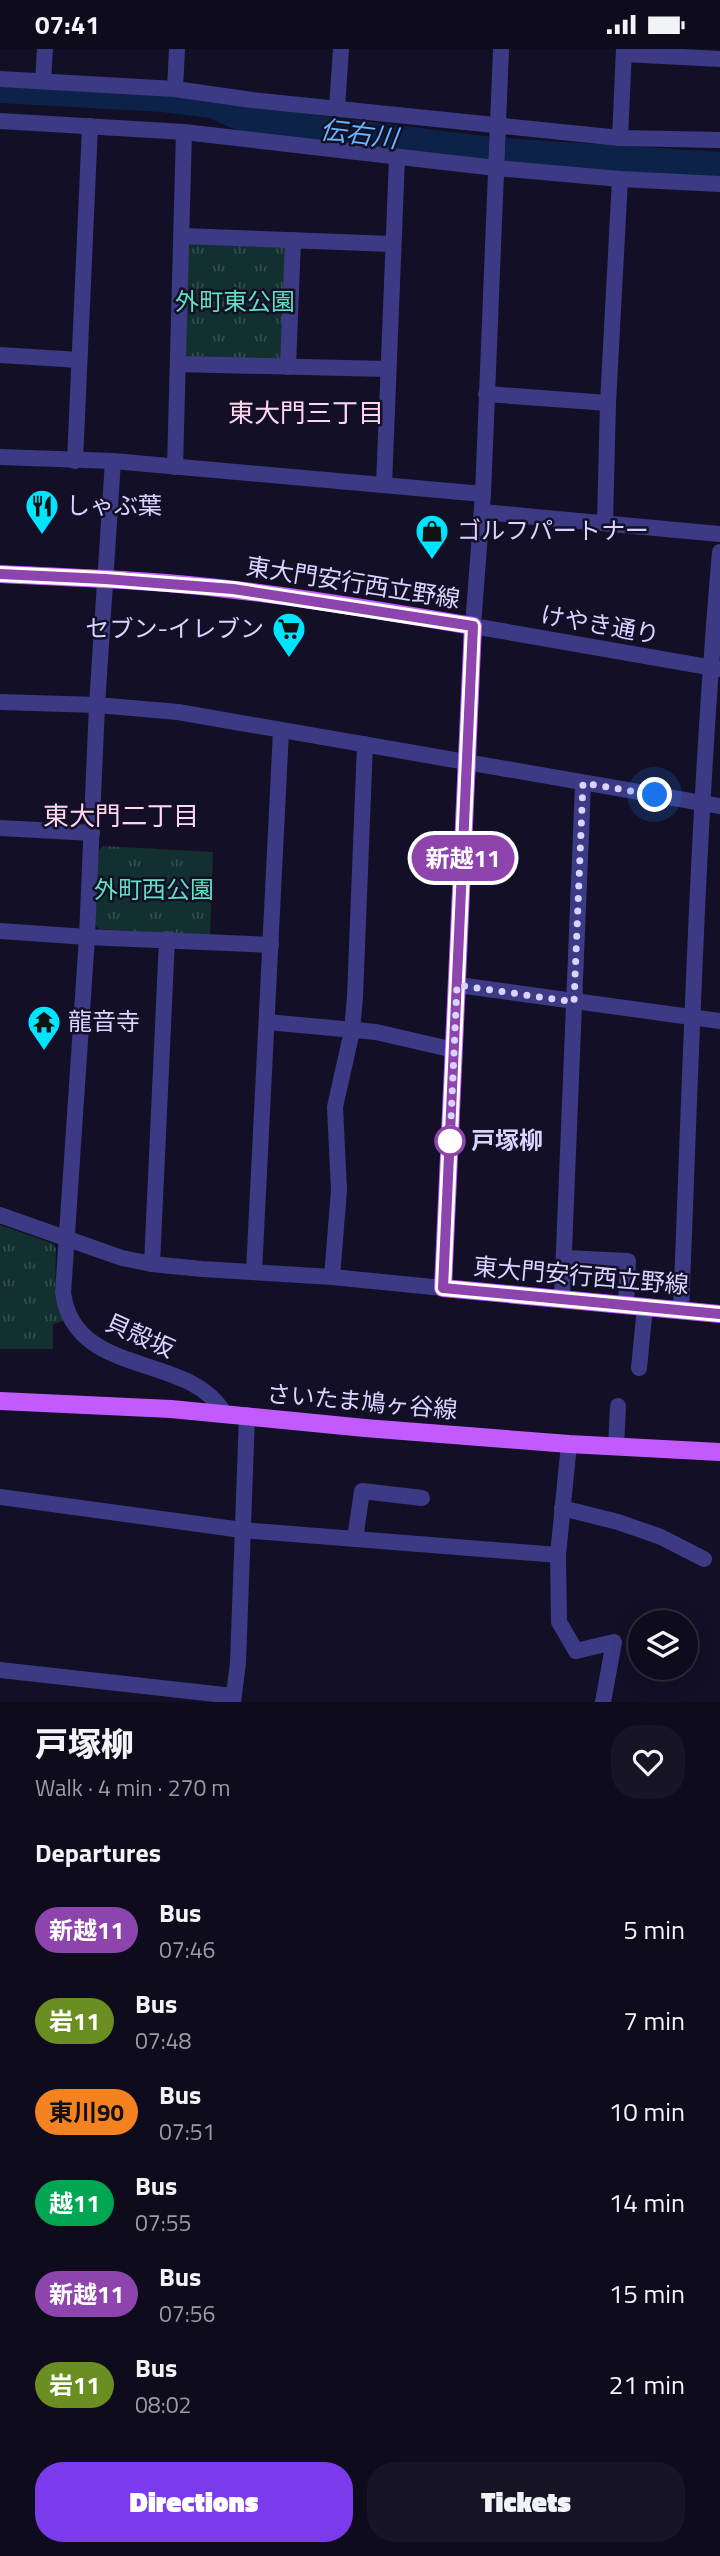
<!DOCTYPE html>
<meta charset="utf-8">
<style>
body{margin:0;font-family:"Titillium Web","Noto Sans JP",sans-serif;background:#171425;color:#f1f3f6;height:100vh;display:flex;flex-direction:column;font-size:26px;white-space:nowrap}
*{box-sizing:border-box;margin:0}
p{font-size:23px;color:#9b9ba3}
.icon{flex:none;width:38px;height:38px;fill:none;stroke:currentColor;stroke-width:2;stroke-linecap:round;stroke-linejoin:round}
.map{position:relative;height:1653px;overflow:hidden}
.sheet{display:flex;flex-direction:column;background:#0e0b1c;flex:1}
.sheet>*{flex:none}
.badge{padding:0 14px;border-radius:23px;font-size:24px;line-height:46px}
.fabs{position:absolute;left:628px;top:1561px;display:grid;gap:14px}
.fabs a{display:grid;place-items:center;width:70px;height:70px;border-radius:50%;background:#0e0b1c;box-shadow:0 4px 18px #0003,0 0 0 2px #2e2b3b;font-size:35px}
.you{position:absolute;width:35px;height:35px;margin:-18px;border:5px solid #fff;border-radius:50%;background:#1a73e8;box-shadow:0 0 0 10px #1a73e833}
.map>.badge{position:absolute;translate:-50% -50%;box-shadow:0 0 0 4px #fff}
h2{padding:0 35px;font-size:26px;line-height:63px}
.round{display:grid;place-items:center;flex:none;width:74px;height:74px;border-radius:28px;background:#171425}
.head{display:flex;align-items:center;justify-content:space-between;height:119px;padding:0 35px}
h1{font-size:33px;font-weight:800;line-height:52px}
.action{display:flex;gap:14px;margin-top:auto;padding:14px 35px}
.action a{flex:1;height:80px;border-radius:28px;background:#7c3aed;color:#fff;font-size:28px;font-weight:800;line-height:80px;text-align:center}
.action a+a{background:#171425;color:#f1f3f6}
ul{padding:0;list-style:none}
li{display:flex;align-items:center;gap:21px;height:91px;padding:0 35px}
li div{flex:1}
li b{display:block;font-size:26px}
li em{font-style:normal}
li .badge{min-width:77px;font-weight:700;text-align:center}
.status{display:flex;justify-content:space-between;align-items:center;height:49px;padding:0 35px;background:#0e0b1c;direction:ltr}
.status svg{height:19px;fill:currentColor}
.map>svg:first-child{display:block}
</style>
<div class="status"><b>07:41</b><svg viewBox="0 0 49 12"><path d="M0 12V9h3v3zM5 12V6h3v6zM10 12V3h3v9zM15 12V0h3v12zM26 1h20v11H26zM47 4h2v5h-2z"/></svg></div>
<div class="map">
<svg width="720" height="1653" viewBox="0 0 720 1653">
<defs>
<pattern id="park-tufts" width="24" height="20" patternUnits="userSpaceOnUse" patternTransform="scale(1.75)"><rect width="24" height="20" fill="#12302f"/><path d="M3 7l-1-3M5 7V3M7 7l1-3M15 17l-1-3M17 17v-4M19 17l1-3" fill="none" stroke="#344d4e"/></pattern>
</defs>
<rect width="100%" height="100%" fill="#130f26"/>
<g fill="url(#park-tufts)">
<path d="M191,193l94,4 -1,114 -98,-1 -5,-5 5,-108z"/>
<path d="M103,797l110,6 -3,83 -111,-6 -4,-4 4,-75z"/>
<path d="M0,1176l54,19 2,5 -1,46 8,26 -10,3v25h-53z"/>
</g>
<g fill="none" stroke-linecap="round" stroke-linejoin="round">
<path stroke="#0c2248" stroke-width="26" d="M0,41l163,9 48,6 33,14 246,31 230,15"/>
<g stroke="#3d3a85" stroke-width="16">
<path d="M501,0l-18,445 -10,132 247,43"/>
<path d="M624,5l96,5"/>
<path d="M0,30l175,10 77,11 368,38 100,2"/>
<path d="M43,32l2,-32"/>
<path d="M175,40l2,-40"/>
<path d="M337,59l4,-59"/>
<path d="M0,72l184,11 312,36 124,11 100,5"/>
<path d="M620,89l4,-89"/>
<path d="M182,187l210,8"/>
<path d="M0,306l79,5"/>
<path d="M178,315l208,5"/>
<path d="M288,318l5,-127"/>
<path d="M486,345l122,9"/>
<path d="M0,408l113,4 370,33"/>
<path d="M75,412l15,-335"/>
<path d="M113,412l-16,244 -10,232 -24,356c12,86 127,59 161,120"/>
<path d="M175,418l9,-335"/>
<path d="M384,436l13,-327"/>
<path d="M482,463l238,22"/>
<path d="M605,473l3,-119 12,-224"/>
<path d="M0,653l97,3 81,7 542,94"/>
<path d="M0,779l92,5"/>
<path d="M0,882l87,6 184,8"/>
<path d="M458,936l262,36"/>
<path d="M267,973l109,10 78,18"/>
<path d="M0,1166l122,43 30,6 50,5 130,8 111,11"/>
<path d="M565,1209l63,3 -2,44"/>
<path d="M152,1215l15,-325"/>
<path d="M254,1223l27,-541"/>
<path d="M332,1228l7,-87 -4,-83 17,-76 3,-34 10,-253"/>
<path d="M562,1250l21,-515"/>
<path d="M681,1262c10,-253 17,-506 39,-759"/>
<path d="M639,1319l6,-61"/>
<path d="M569,1395l-11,111 1,67 17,29 38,-9 -11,60"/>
<path d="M616,1397l2,-40"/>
<path d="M0,1448l242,33 316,25"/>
<path d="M562,1459l56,14 43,15 43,22"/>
<path d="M355,1490l7,-48 60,7"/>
<path d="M0,1621l233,26"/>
<path d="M233,1653l5,-39 9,-248"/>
</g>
<g stroke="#c25bff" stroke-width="18">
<path d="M0,525c78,4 157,6 235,16 80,9 159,23 238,36l-30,662 277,26"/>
<path d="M0,1352l171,8 194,19 204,16 151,8"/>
</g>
</g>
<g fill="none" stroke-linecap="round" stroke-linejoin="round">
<defs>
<path id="line" d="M0,525l105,5 128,10 240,37 -30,662 277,26"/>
</defs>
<use href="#line" stroke="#fff" stroke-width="16"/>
<use href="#line" stroke="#8e44ad" stroke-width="10"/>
<path stroke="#d9d4ff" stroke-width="7" stroke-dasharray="0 12.6" d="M450,1092l7,-156 117,17 9,-219 72,12"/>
</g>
<defs>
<symbol id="restaurant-pin" viewBox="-11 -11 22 30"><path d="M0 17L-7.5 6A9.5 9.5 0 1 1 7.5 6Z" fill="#00e5ff" stroke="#130f26"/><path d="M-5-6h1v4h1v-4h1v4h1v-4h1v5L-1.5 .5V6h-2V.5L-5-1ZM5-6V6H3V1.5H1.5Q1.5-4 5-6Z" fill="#111"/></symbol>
<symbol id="shop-pin" viewBox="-11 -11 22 30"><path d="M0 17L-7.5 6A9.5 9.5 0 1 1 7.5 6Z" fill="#00e5ff" stroke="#130f26"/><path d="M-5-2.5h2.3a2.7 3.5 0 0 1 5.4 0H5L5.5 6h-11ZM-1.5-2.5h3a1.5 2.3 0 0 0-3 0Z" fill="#111"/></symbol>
<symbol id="supermarket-pin" viewBox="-11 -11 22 30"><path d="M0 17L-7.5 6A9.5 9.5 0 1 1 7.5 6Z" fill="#00e5ff" stroke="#130f26"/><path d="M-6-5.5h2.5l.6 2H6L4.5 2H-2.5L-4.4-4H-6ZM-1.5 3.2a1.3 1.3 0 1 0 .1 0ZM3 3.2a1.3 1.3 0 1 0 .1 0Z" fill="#111"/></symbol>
<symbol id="temple-pin" viewBox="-11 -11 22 30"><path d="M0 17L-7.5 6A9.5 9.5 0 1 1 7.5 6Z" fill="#00e5ff" stroke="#130f26"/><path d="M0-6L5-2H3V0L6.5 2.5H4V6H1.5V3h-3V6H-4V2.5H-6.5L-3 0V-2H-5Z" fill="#111"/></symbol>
</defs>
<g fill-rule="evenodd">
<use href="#restaurant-pin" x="23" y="438" width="38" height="52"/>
<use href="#shop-pin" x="413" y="463" width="38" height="52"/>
<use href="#supermarket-pin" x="270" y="561" width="38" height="52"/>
<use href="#temple-pin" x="25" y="954" width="38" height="52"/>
</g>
<circle fill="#fff" stroke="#8e44ad" stroke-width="3.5" cx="450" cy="1092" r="14"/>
<g text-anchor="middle" stroke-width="5" stroke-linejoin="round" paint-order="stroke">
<g font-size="24" fill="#5fe0c0" stroke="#130f26">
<text x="235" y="261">外町東公園</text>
<text x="154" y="849">外町西公園</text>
</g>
<g font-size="24" fill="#d9d4ff" stroke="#130f26" text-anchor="start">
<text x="66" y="465">しゃぶ葉</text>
<text x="457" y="490">ゴルフパートナー</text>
<text x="264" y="588" text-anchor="end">セブン-イレブン</text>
<text x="68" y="981">龍音寺</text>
</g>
<g font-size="24" fill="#d9d4ff" stroke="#130f26">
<text transform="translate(353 534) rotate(9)" y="8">東大門安行西立野線</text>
<text transform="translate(600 576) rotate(10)" y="8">けやき通り</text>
<text transform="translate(581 1227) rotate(5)" y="8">東大門安行西立野線</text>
<text transform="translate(140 1287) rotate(24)" y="8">貝殻坂</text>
<text transform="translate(362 1353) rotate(5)" y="8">さいたま鳩ヶ谷線</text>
</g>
<g font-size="24" font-weight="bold" fill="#d9d4ff" stroke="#130f26" text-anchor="start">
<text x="471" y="1100">戸塚柳</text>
</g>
<g font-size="26" font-style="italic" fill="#62b6ff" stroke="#130f26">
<text transform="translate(359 85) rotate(7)" y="9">伝右川</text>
</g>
<g font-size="26" fill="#ffd6f0" stroke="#130f26">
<text x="306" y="373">東大門三丁目</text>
<text x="121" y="776">東大門二丁目</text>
</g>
</g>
</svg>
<div class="fabs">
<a><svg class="icon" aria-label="layers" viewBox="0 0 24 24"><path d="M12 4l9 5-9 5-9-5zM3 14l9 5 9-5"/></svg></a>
</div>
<div class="you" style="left:655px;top:746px"></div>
<b class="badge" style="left:463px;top:809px;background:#8e44ad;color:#fff">新越11</b>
</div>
<section class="sheet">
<div class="head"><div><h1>戸塚柳</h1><p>Walk · 4 min · 270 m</p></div><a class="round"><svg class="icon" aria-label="heart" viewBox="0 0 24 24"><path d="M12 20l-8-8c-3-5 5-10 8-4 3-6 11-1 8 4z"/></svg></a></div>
<h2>Departures</h2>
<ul>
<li><span class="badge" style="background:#8e44ad;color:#fff">新越11</span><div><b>Bus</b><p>07:46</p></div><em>5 min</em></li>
<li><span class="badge" style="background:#6b8e23;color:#fff">岩11</span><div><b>Bus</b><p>07:48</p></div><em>7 min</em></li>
<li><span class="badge" style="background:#f58220;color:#111">東川90</span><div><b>Bus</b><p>07:51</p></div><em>10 min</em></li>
<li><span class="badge" style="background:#00a651;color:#fff">越11</span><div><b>Bus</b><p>07:55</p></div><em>14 min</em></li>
<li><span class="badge" style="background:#8e44ad;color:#fff">新越11</span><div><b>Bus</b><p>07:56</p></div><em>15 min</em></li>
<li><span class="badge" style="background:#6b8e23;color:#fff">岩11</span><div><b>Bus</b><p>08:02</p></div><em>21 min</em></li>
</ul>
<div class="action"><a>Directions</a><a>Tickets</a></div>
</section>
